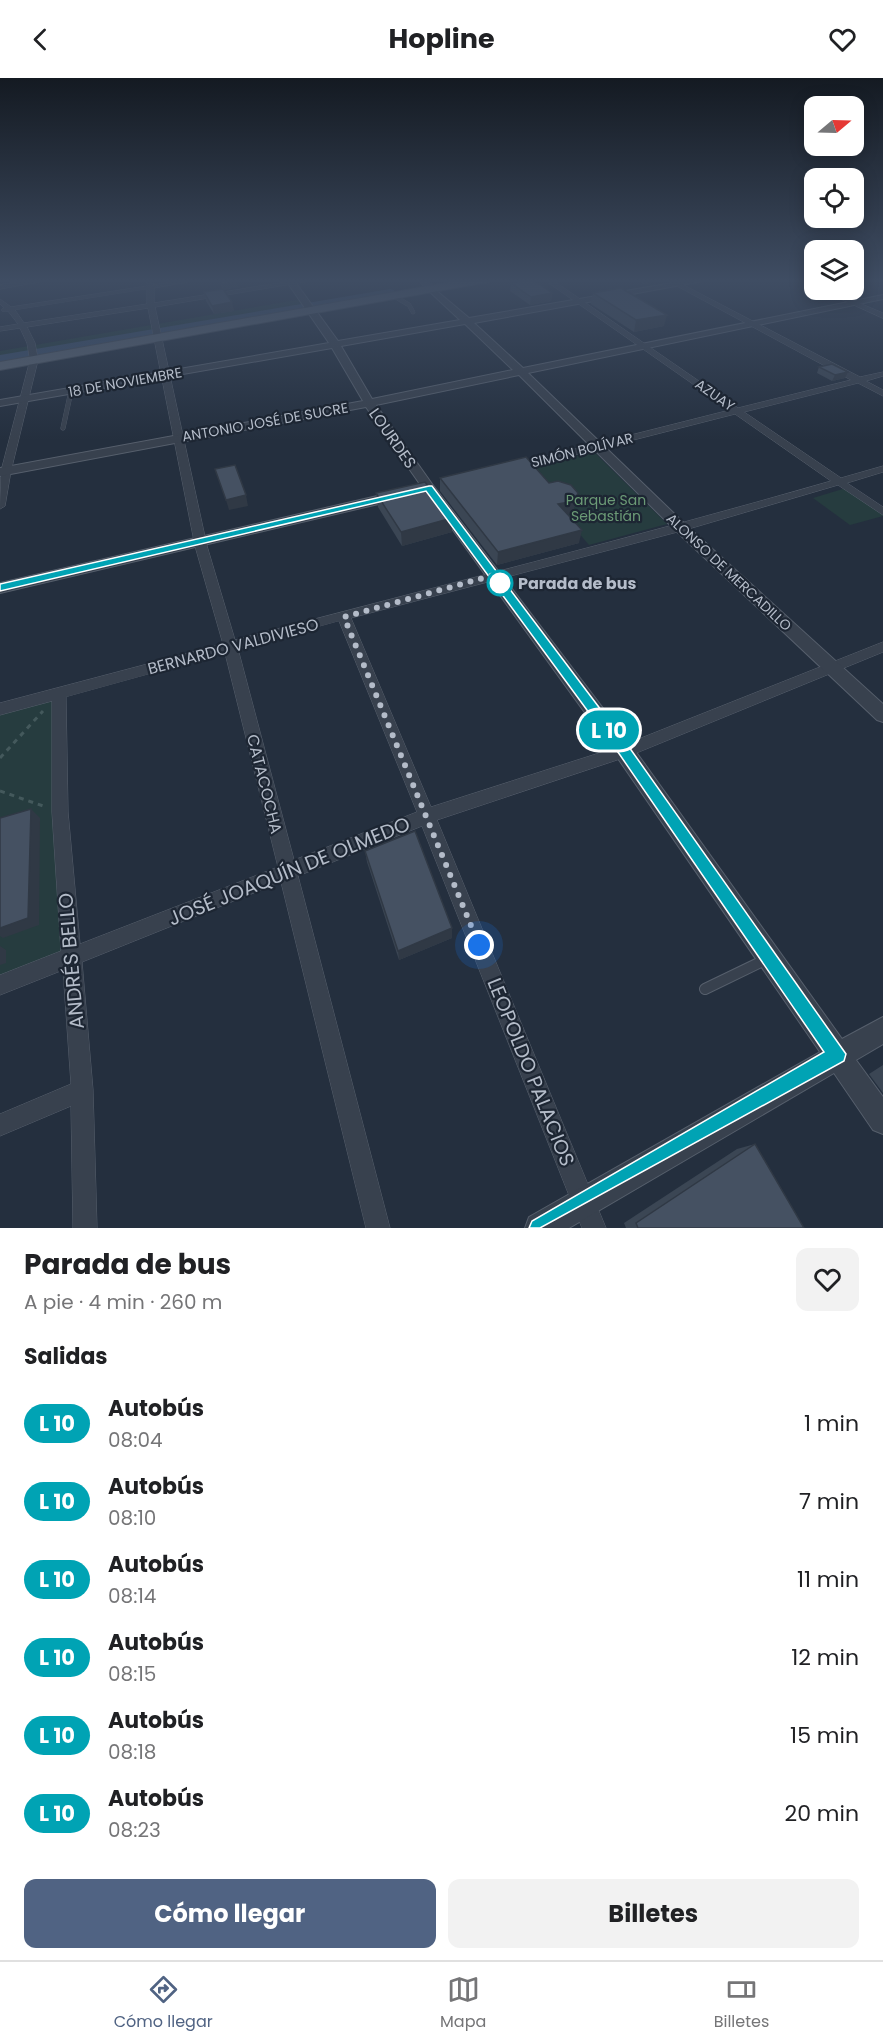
<!DOCTYPE html>
<html lang="es">
<meta charset="utf-8">
<style>
body{margin:0;font-family:Poppins,sans-serif;background:#f2f2f2;color:#202124;height:100vh;display:flex;flex-direction:column;font-size:22px;white-space:nowrap}
*{box-sizing:border-box;margin:0}
p{font-size:20px;color:#757577}
.icon{flex:none;width:33px;height:33px;fill:none;stroke:currentColor;stroke-width:2;stroke-linecap:round;stroke-linejoin:round}
.map{position:relative;height:1150px;overflow:hidden}
.details{display:flex;flex-direction:column;background:#fff;flex:1}
.details>*{flex:none}
.badge{padding:0 12px;border-radius:20px;font-size:21px;line-height:39px}
.needle{width:39px;rotate:71deg}
.tools{position:absolute;left:804px;top:18px;display:grid;gap:12px}
.tools a{display:grid;place-items:center;width:60px;height:60px;border-radius:12px;background:#fff;box-shadow:0 3px 15px #0003;font-size:30px}
.you{position:absolute;width:30px;height:30px;margin:-15px;border:4px solid #fff;border-radius:50%;background:#1a73e8;box-shadow:0 0 0 9px #1a73e833}
.map>.badge{position:absolute;translate:-50% -50%;box-shadow:0 0 0 3px #fff}
h2{padding:0 24px;font-size:22px;line-height:54px}
.round{display:grid;place-items:center;flex:none;width:63px;height:63px;border-radius:12px;background:#f2f2f2}
.head{display:flex;align-items:center;justify-content:space-between;height:102px;padding:0 24px}
h1{font-size:28px;font-weight:700;line-height:45px}
.cta{display:flex;gap:12px;margin-top:auto;padding:12px 24px}
.cta a{flex:1;height:69px;border-radius:12px;background:#506383;color:#fff;font-size:24px;font-weight:700;line-height:69px;text-align:center}
.cta a+a{background:#f2f2f2;color:#202124}
ul{padding:0;list-style:none}
li{display:flex;align-items:center;gap:18px;height:78px;padding:0 24px}
li div{flex:1}
li b{display:block;font-size:22px}
li em{font-style:normal}
li .badge{min-width:66px;font-weight:700;text-align:center}
header{display:flex;justify-content:space-between;align-items:center;height:78px;padding:0 24px;background:#fff;font-size:27px;font-weight:700}
.dock{display:flex;justify-content:space-around;align-items:center;height:84px;border-top:2px solid #e0e0e0;background:#fff;font-size:16px;color:#757577}
.dock a{display:grid;justify-items:center;gap:3px}
.dock .selected{color:#506383}
.map>svg:first-child{display:block}
</style>
<header><svg class="icon" aria-label="back" viewBox="0 0 24 24"><path d="M15 5l-7 7 7 7"/></svg>Hopline<svg class="icon" aria-label="heart" viewBox="0 0 24 24"><path d="M12 20l-8-8c-3-5 5-10 8-4 3-6 11-1 8 4z"/></svg></header>
<div class="map">
<svg width="883" height="1150" viewBox="0 0 883 1150">
<rect width="100%" height="100%" fill="#242f3e"/>
<g fill="#263c3f">
<path d="M302,221l6,10 -308,57v-15z"/>
<path d="M594,374l73,72 -78,21 -65,-77z"/>
<path d="M846,410l37,27v1l-33,9 -37,-27z"/>
<path d="M59,616l11,255 -70,27v-267z"/>
</g>
<g fill="none" stroke-linecap="round" stroke-linejoin="round">
<path fill="#394c67" fill-rule="evenodd" d="M390,211l4,1 2,3 -2,3 -394,69v-10z"/>
<defs>
<path id="service-far2" d="M394,218l15,9 4,7"/>
<path id="service-far1" d="M63,350l8,-37"/>
<path id="service" d="M705,911l62,-30"/>
<g id="minor">
<path d="M39,201h17l-56,10v-4z"/>
<path d="M147,201h6v6l34,-6h17l-50,9v15l150,-24h17l-166,28 52,239 28,94c199,-53 399,-102 596,-159l-96,-67 -219,56 -4,-1v-4l218,-55 -187,-131h8l187,129 113,-28 -187,-101h8l188,98 23,-5v4l-17,5 17,9v6l-25,-13 -114,29 97,66 42,-12v6l-36,11 36,24v8l-45,-30 -153,45 -334,88 80,189 190,-61 262,-104v10l-254,104 -192,64 169,408h-24l-160,-402 -124,50 92,352h-24l-85,-346 -199,80 11,128 4,138h-24l-2,-122 -71,30v-22l71,-30 -8,-114 -63,25v-20l61,-24 -9,-139v-111l-52,14v-12l223,-59 -28,-98 -47,-238 -121,19 8,16 3,17 -27,111 -6,35 -5,3 1,-38 29,-111 -3,-17 -7,-15 -20,3v-4l18,-3 -10,-13h-6v-2l2,-1 -4,-4v-5l11,8 136,-21zM147,211v15l-123,19 -9,-13zM339,543l78,191 -123,48 -56,-211zM225,575l53,214 -198,77 -12,-132 -2,-115z"/>
<path d="M796,201h9l9,4v4z"/>
<path d="M821,212h7l55,23v5z"/>
</g>
<g id="tertiary">
<path d="M285,201h8l45,62 122,-21 -31,-29 -1,-2 4,-2 37,31 226,-39h19l-240,44 49,45 360,-73v4l-355,74 158,152 197,179v18l-6,-2 -201,-189 -157,-156 -143,30 56,79 199,261 211,294 41,-22v27l-27,16 27,37v37l-10,-4 -39,-57 -265,155h-44l4,-11 291,-165 -203,-295 -193,-267 -58,-83 -366,69v-8l363,-67 -31,-53 -332,58v-6l329,-57zM465,246l48,46 -141,29 -31,-53z"/>
<path d="M399,413l6,4 -1,3 -404,95v-10z"/>
</g>
<path id="secondary" d="M416,201h10l11,10 -8,2z"/>
<path id="primary" d="M468,201h25l-5,3 -488,88v-8z"/>
</defs>
<use href="#service-far2" stroke="#565f6c" stroke-width="4.5"/>
<use href="#service-far1" stroke="#565f6c" stroke-width="5"/>
<use href="#service" stroke="#565f6c" stroke-width="12"/>
<use href="#minor" stroke="#565f6c" stroke-width="1"/>
<use href="#tertiary" stroke="#565f6c" stroke-width="2"/>
<use href="#secondary" stroke="#565f6c" stroke-width="1"/>
<use href="#primary" stroke="#414a57" stroke-width="2"/>
<g stroke="#44595c" stroke-width="3" stroke-dasharray="5 5" stroke-linecap="butt">
<path d="M0,680l43,-47"/>
<path d="M0,713l46,16"/>
</g>
<use href="#service-far2" stroke="#38414e" stroke-width="4"/>
<use href="#service-far1" stroke="#38414e" stroke-width="4.5"/>
<use href="#service" stroke="#38414e" stroke-width="10"/>
<use href="#minor" fill="#38414e" fill-rule="evenodd"/>
<use href="#tertiary" fill="#38414e" fill-rule="evenodd"/>
<use href="#secondary" fill="#465061" fill-rule="evenodd"/>
<use href="#primary" fill="#56606e" fill-rule="evenodd"/>
</g>
<g fill="#3b4654">
<path d="M218,201h18l2,8 -14,3 10,21 -20,3 -8,-13 -2,-9 19,-3z"/>
<path d="M622,201h41v2l-19,3 -7,-4 -10,2z"/>
<path d="M511,205l41,10 -1,8 -21,4 -20,-14z"/>
<path d="M593,215l71,33 -30,6 -43,-28z"/>
<path d="M819,289l26,11 -13,3 -15,-8z"/>
<path d="M440,400l109,5 29,10 -3,12 -4,9h-3l11,29 -82,22 -57,-74z"/>
<path d="M376,415l76,39 -50,14 -24,-39z"/>
<path d="M365,773l87,87 -53,22 -32,-98z"/>
<path d="M883,987v28l-14,-19z"/>
<path d="M755,1066l49,84h-178l-2,-5 113,-74z"/>
</g>
<g fill="#303945">
<path d="M154,201h19l-18,3z"/>
<path d="M627,201h10l-10,3z"/>
<path d="M655,201h8v2l-19,3 1,-3z"/>
<path d="M237,204l1,5 -15,3 -1,-6z"/>
<path d="M552,215l-1,8 -21,4 1,-8z"/>
<path d="M232,224l2,9 -20,3 -2,-8z"/>
<path d="M667,237l-3,11 -30,6 2,-12z"/>
<path d="M848,294l-3,6 -13,3 3,-6z"/>
<path d="M578,415l-3,12 -4,9 -15,3 2,-13z"/>
<path d="M246,417l2,11 -19,4 -3,-10z"/>
<path d="M452,440v14l-50,14 -1,-14z"/>
<path d="M582,452l-3,13 -82,22 1,-13z"/>
<path d="M31,731l9,9 -1,107 -36,13 -3,-2v-8z"/>
<path d="M452,850v10l-53,22 -1,-9z"/>
<path d="M0,868l6,4v13l-6,2z"/>
</g>
<g fill="#455162" stroke="#303945" stroke-width="1.5">
<path d="M219,201h17l1,3 -15,2z"/>
<path d="M532,201l20,14 -21,4 -20,-14z"/>
<path d="M642,201h13l-10,2z"/>
<path d="M621,210l46,27 -31,5 -43,-27z"/>
<path d="M223,211l9,13 -20,4 -8,-14z"/>
<path d="M832,286l16,8 -13,3 -16,-8z"/>
<path d="M526,379l23,26 9,-2 13,4 7,8 -4,8 -16,3 24,26 -84,22 -58,-74z"/>
<path d="M235,387l11,30 -20,5 -11,-31z"/>
<path d="M425,404l27,36 -51,14 -25,-39z"/>
<path d="M31,731l-3,109 -28,10v-110z"/>
<path d="M415,753l37,97 -54,23 -33,-100z"/>
<path d="M755,1066l49,84h-166l-2,-5z"/>
</g>
<linearGradient id="sky" x2="0" y2="1"><stop stop-color="#141a22"/><stop offset="0.56" stop-color="#3f4d63"/><stop offset="1" stop-color="#3f4d63" stop-opacity="0"/></linearGradient>
<rect width="883" height="362" fill="url(#sky)"/>
<path fill="#00a3b4" stroke="#fff" stroke-width="1.5" d="M429,408h3l197,261 217,307 -2,7 -304,167h-11l3,-7 292,-169 -204,-297 -194,-264 -426,100v-7z"/>
<g fill="none" stroke-linecap="round" stroke-linejoin="round">
<path stroke="#b4bcc9" stroke-width="6" stroke-dasharray="0 10.8" d="M479,867l-135,-328 150,-42 6,8"/>
</g>
<circle fill="#fff" stroke="#00a3b4" stroke-width="3" cx="500" cy="505" r="12"/>
<g text-anchor="middle" stroke-width="4.5" stroke-linejoin="round" paint-order="stroke">
<g font-size="14" fill="#b4bcc9" stroke="#1d2633">
<text transform="translate(125 304) rotate(-10)" y="5">18 DE NOVIEMBRE</text>
<text transform="translate(715 317) rotate(35)" y="5">AZUAY</text>
<text transform="translate(265 344) rotate(-10)" y="5">ANTONIO JOSÉ DE SUCRE</text>
<text transform="translate(582 372) rotate(-14)" y="5">SIMÓN BOLÍVAR</text>
<text transform="translate(729 494) rotate(43)" y="5">ALONSO DE MERCADILLO</text>
</g>
<g font-size="14" fill="#6b9a76" stroke="#1d2633">
<text x="606" y="427">Parque San<tspan x="606" dy="16">Sebastián</tspan></text>
</g>
<g font-size="16" fill="#b4bcc9" stroke="#1d2633">
<text transform="translate(393 360) rotate(55)" y="6">LOURDES</text>
<text transform="translate(233 568) rotate(-15)" y="6">BERNARDO VALDIVIESO</text>
<text transform="translate(265 706) rotate(76)" y="6">CATACOCHA</text>
</g>
<g font-size="16" font-weight="bold" fill="#b4bcc9" stroke="#1d2633" text-anchor="start">
<text x="518" y="511">Parada de bus</text>
</g>
<g font-size="20" fill="#b4bcc9" stroke="#1d2633">
<text transform="translate(289 793) rotate(-22)" y="7">JOSÉ JOAQUÍN DE OLMEDO</text>
<text transform="translate(71 883) rotate(-95)" y="7">ANDRÉS BELLO</text>
<text transform="translate(531 994) rotate(68)" y="7">LEOPOLDO PALACIOS</text>
</g>
</g>
</svg>
<div class="tools">
<a><svg class="needle" viewBox="-14 -14 28 28"><path d="M0-13l5 13h-10z" fill="#e53935"/><path d="M0 13l5-13h-10z" fill="#757577"/></svg></a>
<a><svg class="icon" aria-label="locate" viewBox="0 0 24 24"><circle cx="12" cy="12" r="6"/><path d="M12 2v4M12 18v4M2 12h4M18 12h4"/></svg></a>
<a><svg class="icon" aria-label="layers" viewBox="0 0 24 24"><path d="M12 4l9 5-9 5-9-5zM3 14l9 5 9-5"/></svg></a>
</div>
<div class="you" style="left:479px;top:867px"></div>
<b class="badge" style="left:609px;top:652px;background:#00a3b4;color:#fff">L 10</b>
</div>
<section class="details">
<div class="head"><div><h1>Parada de bus</h1><p>A pie · 4 min · 260 m</p></div><a class="round"><svg class="icon" aria-label="heart" viewBox="0 0 24 24"><path d="M12 20l-8-8c-3-5 5-10 8-4 3-6 11-1 8 4z"/></svg></a></div>
<h2>Salidas</h2>
<ul>
<li><span class="badge" style="background:#00a3b4;color:#fff">L 10</span><div><b>Autobús</b><p>08:04</p></div><em>1 min</em></li>
<li><span class="badge" style="background:#00a3b4;color:#fff">L 10</span><div><b>Autobús</b><p>08:10</p></div><em>7 min</em></li>
<li><span class="badge" style="background:#00a3b4;color:#fff">L 10</span><div><b>Autobús</b><p>08:14</p></div><em>11 min</em></li>
<li><span class="badge" style="background:#00a3b4;color:#fff">L 10</span><div><b>Autobús</b><p>08:15</p></div><em>12 min</em></li>
<li><span class="badge" style="background:#00a3b4;color:#fff">L 10</span><div><b>Autobús</b><p>08:18</p></div><em>15 min</em></li>
<li><span class="badge" style="background:#00a3b4;color:#fff">L 10</span><div><b>Autobús</b><p>08:23</p></div><em>20 min</em></li>
</ul>
<div class="cta"><a>Cómo llegar</a><a>Billetes</a></div>
</section>
<nav class="dock">
<a class="selected"><svg class="icon" aria-label="directions" viewBox="0 0 24 24"><path d="M12 3l9 9-9 9-9-9zM9 14v-3h6M13 9l2 2-2 2"/></svg>Cómo llegar</a>
<a><svg class="icon" aria-label="map" viewBox="0 0 24 24"><path d="M3 6l6-2 6 2 6-2v14l-6 2-6-2-6 2zM9 4v14M15 6v14"/></svg>Mapa</a>
<a><svg class="icon" aria-label="tickets" viewBox="0 0 24 24"><path d="M3 7h18v10H3zM15 7v10"/></svg>Billetes</a>
</nav>
